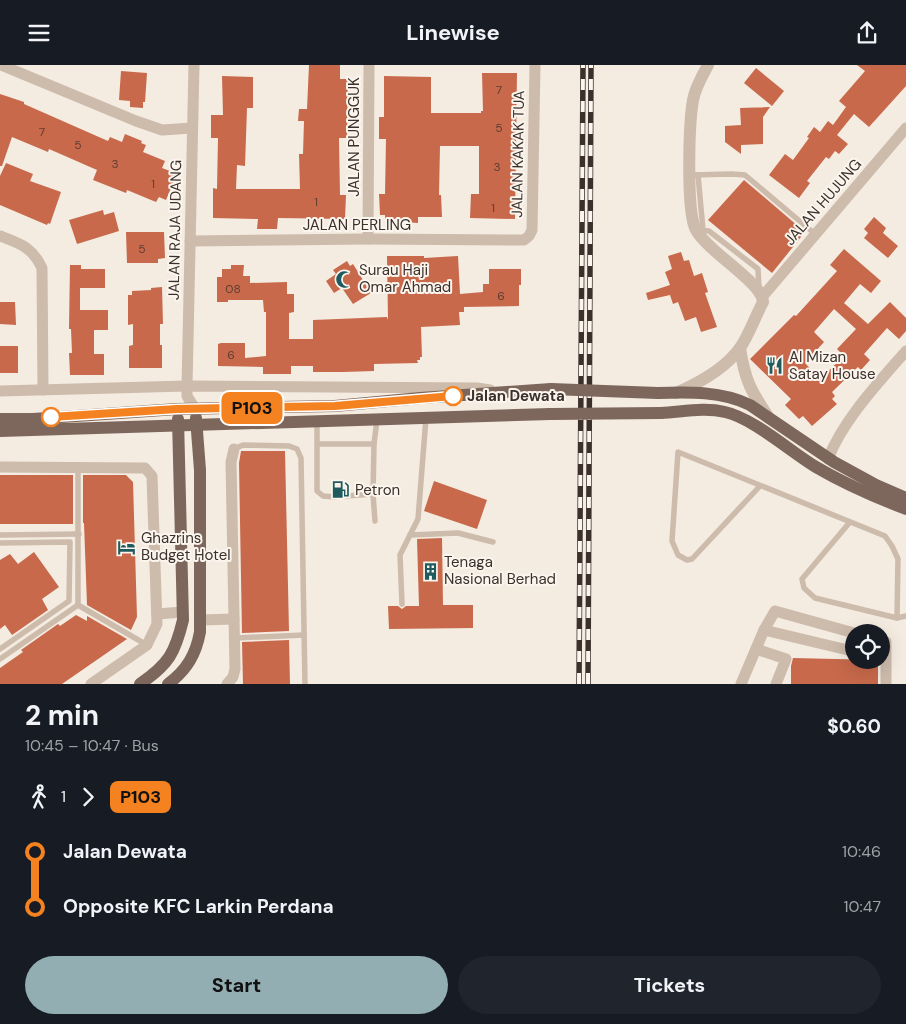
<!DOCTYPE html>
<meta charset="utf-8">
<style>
body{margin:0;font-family:"DM Sans",sans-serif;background:#20242c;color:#f1f3f6;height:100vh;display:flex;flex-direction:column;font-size:19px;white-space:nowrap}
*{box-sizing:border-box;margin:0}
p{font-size:16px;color:#9ea1a6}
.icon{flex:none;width:28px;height:28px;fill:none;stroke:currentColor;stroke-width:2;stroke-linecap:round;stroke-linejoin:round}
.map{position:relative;height:619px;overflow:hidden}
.details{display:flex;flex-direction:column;background:#171b24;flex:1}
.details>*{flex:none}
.badge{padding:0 10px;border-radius:8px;font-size:18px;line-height:32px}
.buttons{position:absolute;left:845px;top:559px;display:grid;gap:10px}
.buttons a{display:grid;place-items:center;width:45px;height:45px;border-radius:50%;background:#171b24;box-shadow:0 5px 20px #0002;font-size:25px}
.map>.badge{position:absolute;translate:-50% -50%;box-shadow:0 0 0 2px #fff}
.legs{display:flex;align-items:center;gap:8px;height:55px;padding:0 25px;font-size:16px}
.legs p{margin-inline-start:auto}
.headline{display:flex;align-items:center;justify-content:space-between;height:85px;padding:0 25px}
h1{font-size:28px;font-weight:700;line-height:38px}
.action{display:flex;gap:10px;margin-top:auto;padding:10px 25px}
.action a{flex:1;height:58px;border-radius:30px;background:#92aeb2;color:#111;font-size:20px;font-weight:700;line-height:58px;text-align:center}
.action a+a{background:#20242c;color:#f1f3f6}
ul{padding:0 25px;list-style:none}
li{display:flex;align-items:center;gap:18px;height:55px;font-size:19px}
li i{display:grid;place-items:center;width:8px;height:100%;margin:0 6px;background:currentColor}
li i::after{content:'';width:12px;height:12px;margin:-6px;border:4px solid;border-radius:50%;background:#171b24}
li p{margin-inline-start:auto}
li:first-child i{background:linear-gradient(#0000 50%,currentColor 0)}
li:last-child i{background:linear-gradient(currentColor 50%,#0000 0)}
header{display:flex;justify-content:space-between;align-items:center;height:65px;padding:0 25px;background:#171b24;font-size:22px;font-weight:700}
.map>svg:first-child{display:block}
</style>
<header><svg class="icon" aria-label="menu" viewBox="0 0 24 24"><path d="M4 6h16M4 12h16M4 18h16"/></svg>Linewise<svg class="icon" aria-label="share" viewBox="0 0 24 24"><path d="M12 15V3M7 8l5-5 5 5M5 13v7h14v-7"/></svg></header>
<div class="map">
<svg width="906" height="619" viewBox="0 0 906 619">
<rect width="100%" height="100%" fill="#f4ebe1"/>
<g fill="#c8694b" fill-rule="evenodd">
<path d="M309,0h31v14h8l-1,59h-8l1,57h6l-1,24 -67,-1 -1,11h-20l1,-10 -45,-1v-30l4,1 1,-51h-7v-23h12l-1,-39 31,1v31h-6l-2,58 -8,-1 -1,24h64l-1,-35h4l1,-33h-6l1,-12h8z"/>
<path d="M857,0h49v21l-37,41 -15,-13 -17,21 11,9 -9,10 -4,-3 -6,8 -3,-2 -19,24 3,2 -11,15 -30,-23 16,-21 8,6 16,-22 -2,-1 7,-10 6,5 8,-11 5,4 13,-18 -7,-6 26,-30z"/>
<path d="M756,3l28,23 -12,15 -28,-23z"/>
<path d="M121,6l26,2 -2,29h-2v6l-13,-1v-6l-11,-1z"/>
<path d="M482,8h35l-2,146 -45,-1 1,-24h8v-48h-39l-1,49h2l1,22h-24v6l-13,-1v-3h-20v-4h-5l-1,-21h6l1,-55h-7v-22h5v-41l47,1v36h50v-2h2z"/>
<path d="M0,29l24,8v2l84,37 2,-4 12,5 3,-8 17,7 -1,2 5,2 -3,7 22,9 -3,7 8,3 -1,2 7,3 -10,24 -7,-3 -3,5 -29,-12 -1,3 -33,-13 4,-10 -48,-21 -1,3 -36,-15 -10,29h-2z"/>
<path d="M770,42l-7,10v27l-22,1v9l-16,-12v-16l16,-1 -1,-17z"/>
<path d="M6,98l27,11 -3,7 31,11 -11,32 -2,-1 -1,2 -47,-20v-29z"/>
<path d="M744,115l61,52 -33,41 -64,-53z"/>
<path d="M103,145l1,5 10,-3 5,19 -42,13 -8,-24z"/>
<path d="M874,152l12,11 -3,5 15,13 -10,12 -24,-20 4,-5 -4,-4z"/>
<path d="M126,167h38l1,26 -7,1v4h-31z"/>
<path d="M844,184l37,32 -10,12 -11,-9 -16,19 24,21 22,-22 16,16v13l-7,8 -12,-11 -23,26 6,6 -9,10 -3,-3 -26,25 3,4 -3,3 5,5 -25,22 -9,-10 -4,3 -14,-14 6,-6 -41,-40 44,-44 2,1 41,-45 -7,-6zM834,244l22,20 -19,20 7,7 -24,23 -15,-16 19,-21 -10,-10z"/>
<path d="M681,187l3,9 5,-1 5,16 8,-3 6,19 -3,1 12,34 -16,5 -5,-15 -11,4 -7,-19 -5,2 -3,-9 -22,5 -2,-7 24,-8 -5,-13 7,-3 -4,-13z"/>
<path d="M387,191h37v2l34,-2 2,38 23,-2v-8h6v-15h32v16h-2v21l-55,1v5h-5l1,13 -39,2 1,30h-2v3h-3l1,3 -44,1v7l-31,1h-30v-6h-22v8h-28v-7l-45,-1v-22l3,-1h24v15l21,-2v-44h-2l-1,-12h-35v2h-11v-25h5v-8h9v-4h13l-1,11h7v7l37,-1v12h7v18l-5,1v26h24v-19l74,-3 1,3z"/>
<path d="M347,196l3,5 3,-2 18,29 -18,11 -11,-16 -8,5 -8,-12 10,-7 -3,-4z"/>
<path d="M70,200h11v4h24v19h-25v22h28v20h-14v24h10v21h-34l-1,-22h3l-1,-24h-2z"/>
<path d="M162,222l1,37h-3v21h2v23h-33v-22l4,-1v-21l-5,1v-30h4v-4l19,-1v-2z"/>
<path d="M0,237h15l1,23 -16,-1z"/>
<rect x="0" y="281" width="18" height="27"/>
<path d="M241,386h44l4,180 -47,2 -3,-170z"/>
<rect x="0" y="410" width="73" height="49"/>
<path d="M83,410h43l7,7 4,135 -6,13 -44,-25 -3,-82h-1z"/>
<path d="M434,416l53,19 -10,29 -53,-18z"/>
<path d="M442,473l1,67h30v23l-84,1 -1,-23h10l4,3 4,-3h13l-2,-67z"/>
<path d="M34,487l25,35 -17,12 6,11 -36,25 -7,-10 -5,4v-69l10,-6 8,10z"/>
<path d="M76,550l11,6v-5l40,23 -65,45h-62v-16l23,-16 -2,-2 37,-26 2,2z"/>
<path d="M289,575l1,44h-47l-1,-42z"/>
<path d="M793,593l85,2v24h-87v-18z"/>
</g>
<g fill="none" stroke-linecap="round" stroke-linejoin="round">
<g stroke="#cdbbac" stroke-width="5.5">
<path d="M690,110l42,-1 13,1 70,59"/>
<path d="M698,110l5,55"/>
<path d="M698,165l11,1 49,38 1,20"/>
<path d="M317,356v70l6,5 12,1"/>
<path d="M318,379h56l3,-24"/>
<path d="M374,379l-1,50 2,27"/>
<path d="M234,384l9,-4 46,1 8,3 4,9 4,226"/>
<path d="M760,421l-68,73 -5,1 -9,-5 -6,-14 6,-89 207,84 7,10 6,13 -1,59"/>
<path d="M347,431l26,-2"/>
<path d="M850,457l-48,57 2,9 11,10 82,20 9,-2"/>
<path d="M0,470l79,-1"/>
<path d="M410,470l48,-2 35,9"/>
<path d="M0,478l70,-1 -1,59 -69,48"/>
<path d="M402,539l-2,-49 18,-36 8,-101"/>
<path d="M78,540v-138"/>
<path d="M78,540l69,40"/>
<path d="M235,573l69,-3"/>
<path d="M0,594l78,-54"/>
</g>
<g stroke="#cdbbac" stroke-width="11">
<path d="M1,0l135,56 26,9 30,-2"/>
<path d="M194,0l-7,321v10l8,13"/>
<path d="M0,171c21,8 32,11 42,32l1,122"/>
<path d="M368,174l1,-174"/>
<path d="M190,176l178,-2 156,1 5,-4 3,-6 3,-165"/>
<path d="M763,231l143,-168"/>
<path d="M0,326l187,-5 290,2 13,2"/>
<path d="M828,394c15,-39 51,-77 78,-108"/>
<path d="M0,402l145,1 7,8 5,148 -10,21 -56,39"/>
<path d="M157,549l26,-2"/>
<path d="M200,555l34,-1"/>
<path d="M764,565l88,21"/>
<path d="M881,576l5,1v42"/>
<path d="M756,584l30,10 -10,25"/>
<path d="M227,619l6,-7 2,-8 -4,-207 3,-13"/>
<path d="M741,619l23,-54 11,-19 79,22"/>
</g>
<g stroke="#cdbbac" stroke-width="12">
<path d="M740,283c5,33 11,43 29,70"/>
<path d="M676,328c23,-10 49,-24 64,-45 9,-13 15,-31 23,-46 0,-19 -55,-50 -67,-72 -10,-18 -7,-107 -3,-130 2,-12 9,-24 15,-35"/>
</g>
<g stroke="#7d675c" stroke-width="12">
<path d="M658,328c31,-1 64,-2 92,12l84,57 42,23 30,13"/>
<path d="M661,348c21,-1 43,-6 64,-1 28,6 66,40 91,55 29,17 59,30 90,42"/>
<path d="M0,354h33l144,-10 158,-3 85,-8 131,-9"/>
<path d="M0,366l550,-17"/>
<path d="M140,619c29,-20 35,-31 43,-64l-5,-201"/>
<path d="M168,619c19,-14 28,-30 32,-52v-162l-4,-52"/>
</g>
<defs>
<g id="rail">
<path d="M579,619l4,-619"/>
<path d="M588,619l3,-619"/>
</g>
</defs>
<use href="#rail" stroke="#3b302b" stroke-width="5.5"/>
<use href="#rail" stroke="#fbf5ee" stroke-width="4" stroke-dasharray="11" stroke-linecap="butt"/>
<g stroke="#7d675c" stroke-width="12">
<path d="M551,324l107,4"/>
<path d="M550,349l111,-1"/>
</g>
</g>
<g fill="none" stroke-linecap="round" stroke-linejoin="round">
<defs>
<path id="line-1" d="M51,352l126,-8 158,-3 118,-10"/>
</defs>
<use href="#line-1" stroke="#fff" stroke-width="11"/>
<use href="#line-1" stroke="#f58220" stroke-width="8"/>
</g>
<defs>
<symbol id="mosque-bare" viewBox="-9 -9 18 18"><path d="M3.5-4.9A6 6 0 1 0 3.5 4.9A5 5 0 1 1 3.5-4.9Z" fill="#1f5a5e" stroke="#fbf5ee" stroke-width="2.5" paint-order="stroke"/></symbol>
<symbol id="restaurant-bare" viewBox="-9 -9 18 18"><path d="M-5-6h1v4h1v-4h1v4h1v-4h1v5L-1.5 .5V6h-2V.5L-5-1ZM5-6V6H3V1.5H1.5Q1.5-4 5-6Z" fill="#1f5a5e" stroke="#fbf5ee" stroke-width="2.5" paint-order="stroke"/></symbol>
<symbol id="fuel-bare" viewBox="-9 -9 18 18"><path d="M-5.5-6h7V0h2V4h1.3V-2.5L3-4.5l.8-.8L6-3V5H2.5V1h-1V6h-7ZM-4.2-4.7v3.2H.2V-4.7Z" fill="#1f5a5e" stroke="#fbf5ee" stroke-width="2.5" paint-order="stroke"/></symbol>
<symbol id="hotel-bare" viewBox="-9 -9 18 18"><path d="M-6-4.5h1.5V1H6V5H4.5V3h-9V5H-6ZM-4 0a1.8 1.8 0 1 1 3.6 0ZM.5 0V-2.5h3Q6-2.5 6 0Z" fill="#1f5a5e" stroke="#fbf5ee" stroke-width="2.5" paint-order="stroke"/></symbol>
<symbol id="building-bare" viewBox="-9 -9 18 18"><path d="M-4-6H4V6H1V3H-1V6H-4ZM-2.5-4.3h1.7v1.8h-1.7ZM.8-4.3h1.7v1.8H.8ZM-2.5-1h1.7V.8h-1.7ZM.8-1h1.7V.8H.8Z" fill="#1f5a5e" stroke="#fbf5ee" stroke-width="2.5" paint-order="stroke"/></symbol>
</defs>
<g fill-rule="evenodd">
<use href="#mosque-bare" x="332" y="202" width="25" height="25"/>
<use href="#restaurant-bare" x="762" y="288" width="25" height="25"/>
<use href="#fuel-bare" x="328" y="412" width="25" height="25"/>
<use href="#hotel-bare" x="114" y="470" width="25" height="25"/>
<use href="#building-bare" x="418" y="494" width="25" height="25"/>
</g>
<g fill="#fff" stroke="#f58220" stroke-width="2.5">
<circle cx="453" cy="331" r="9"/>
<circle cx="51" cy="352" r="9"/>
</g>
<g text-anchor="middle" stroke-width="4" stroke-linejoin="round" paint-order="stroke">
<g font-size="12" fill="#5e3e33">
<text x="499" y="29">7</text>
<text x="499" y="67">5</text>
<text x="42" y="71">7</text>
<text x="78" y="84">5</text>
<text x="115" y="103">3</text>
<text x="497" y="106">3</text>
<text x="153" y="123">1</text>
<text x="316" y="141">1</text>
<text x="493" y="147">1</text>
<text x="142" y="188">5</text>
<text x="233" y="228">08</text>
<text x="501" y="235">6</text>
<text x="231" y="294">6</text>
</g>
<g font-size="15" fill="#3b302b" stroke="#fbf5ee">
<text transform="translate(354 72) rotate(-90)" y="5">JALAN PUNGGUK</text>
<text transform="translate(518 89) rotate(-89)" y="5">JALAN KAKAK TUA</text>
<text transform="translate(823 137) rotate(-49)" y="5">JALAN HUJUNG</text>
<text x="357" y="165">JALAN PERLING</text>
<text transform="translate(175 165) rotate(-89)" y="5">JALAN RAJA UDANG</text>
</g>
<g font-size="15" fill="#3b302b" stroke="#fbf5ee" text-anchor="start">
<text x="359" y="210">Surau Haji<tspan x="359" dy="17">Omar Ahmad</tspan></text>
<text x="789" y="297">Al Mizan<tspan x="789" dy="17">Satay House</tspan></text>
<text x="355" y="430">Petron</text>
<text x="141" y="478">Ghazrins<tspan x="141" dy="17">Budget Hotel</tspan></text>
<text x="444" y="502">Tenaga<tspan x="444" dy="17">Nasional Berhad</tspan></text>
</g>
<g font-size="15" font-weight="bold" fill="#3b302b" stroke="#fbf5ee" text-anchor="start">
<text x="467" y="336">Jalan Dewata</text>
</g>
</g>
</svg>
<div class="buttons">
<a><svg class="icon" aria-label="locate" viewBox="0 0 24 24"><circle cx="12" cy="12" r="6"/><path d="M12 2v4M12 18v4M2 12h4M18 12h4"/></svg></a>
</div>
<b class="badge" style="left:252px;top:343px;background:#f58220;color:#111">P103</b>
</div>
<section class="details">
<div class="headline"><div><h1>2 min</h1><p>10:45 – 10:47 · Bus</p></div><b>$0.60</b></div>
<div class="legs"><svg class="icon" aria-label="walk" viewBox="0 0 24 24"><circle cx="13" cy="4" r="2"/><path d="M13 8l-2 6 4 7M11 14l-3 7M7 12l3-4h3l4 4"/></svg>1<svg class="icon" aria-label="forward" viewBox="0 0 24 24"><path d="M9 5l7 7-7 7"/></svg><b class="badge" style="background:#f58220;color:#111">P103</b></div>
<ul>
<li><i style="color:#f58220"></i><b>Jalan Dewata</b><p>10:46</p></li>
<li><i style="color:#f58220"></i><b>Opposite KFC Larkin Perdana</b><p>10:47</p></li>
</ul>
<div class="action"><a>Start</a><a>Tickets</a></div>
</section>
